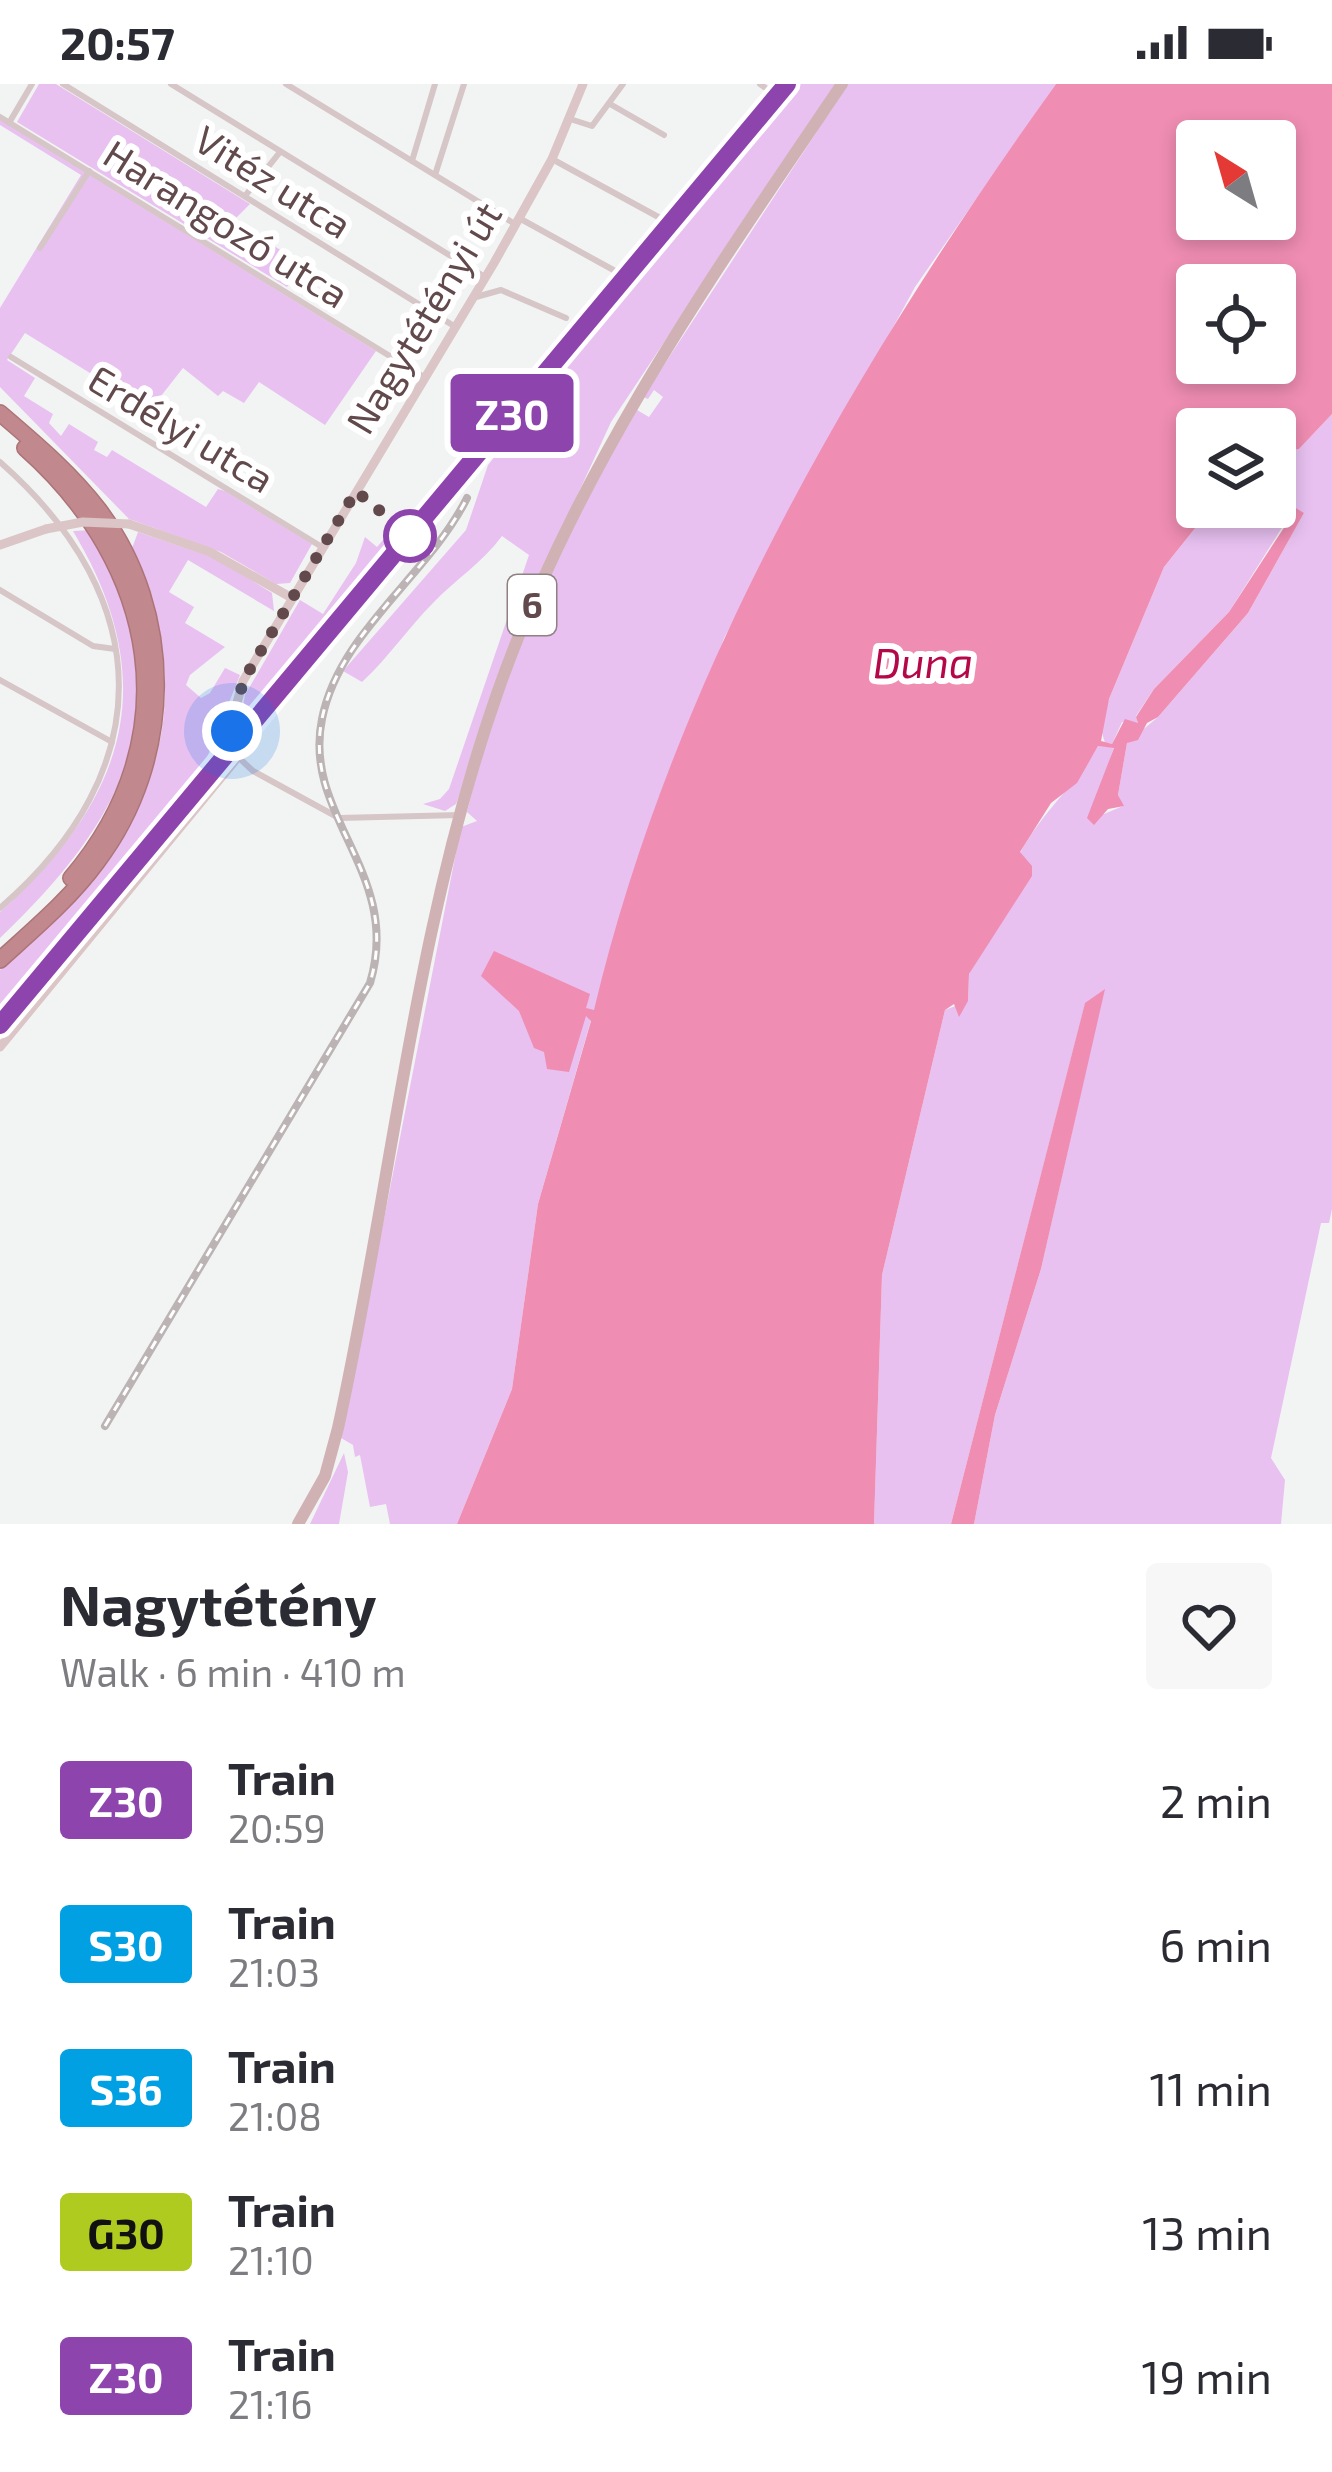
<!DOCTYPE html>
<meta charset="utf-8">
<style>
body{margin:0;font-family:"Exo 2",sans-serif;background:#f7f7f7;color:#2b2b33;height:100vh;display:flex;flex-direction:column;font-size:45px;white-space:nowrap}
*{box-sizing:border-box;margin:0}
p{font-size:39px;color:#7c7c81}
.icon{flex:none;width:66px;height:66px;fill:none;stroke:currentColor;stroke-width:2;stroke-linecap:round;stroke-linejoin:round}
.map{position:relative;height:1440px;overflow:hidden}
.sheet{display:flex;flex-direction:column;background:#fff;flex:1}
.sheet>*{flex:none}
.badge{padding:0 24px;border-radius:9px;font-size:42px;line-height:78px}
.needle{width:78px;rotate:323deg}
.fabs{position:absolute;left:1176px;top:36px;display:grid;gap:24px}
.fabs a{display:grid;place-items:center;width:120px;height:120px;border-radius:12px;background:#fff;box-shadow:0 6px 18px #0003;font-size:60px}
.you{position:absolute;width:60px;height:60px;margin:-30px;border:9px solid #fff;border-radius:50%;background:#1a73e8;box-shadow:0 0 0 18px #1a73e833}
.map>.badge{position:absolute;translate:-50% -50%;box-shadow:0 0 0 6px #fff}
.round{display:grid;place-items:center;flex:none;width:126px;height:126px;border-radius:12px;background:#f7f7f7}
.summary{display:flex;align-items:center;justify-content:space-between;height:204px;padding:0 60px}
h1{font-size:57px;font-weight:700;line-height:90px}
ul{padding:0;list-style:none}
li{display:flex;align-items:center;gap:36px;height:144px;padding:0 60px}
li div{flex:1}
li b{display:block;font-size:45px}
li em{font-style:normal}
li .badge{min-width:132px;font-weight:700;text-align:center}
.status{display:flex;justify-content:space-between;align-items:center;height:84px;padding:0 60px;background:#fff;direction:ltr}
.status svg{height:33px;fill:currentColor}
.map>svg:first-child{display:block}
</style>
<div class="status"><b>20:57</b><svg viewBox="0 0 49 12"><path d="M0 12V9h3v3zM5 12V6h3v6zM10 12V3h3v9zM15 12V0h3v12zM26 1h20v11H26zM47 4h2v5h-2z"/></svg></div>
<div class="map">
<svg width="1332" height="1440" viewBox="0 0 1332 1440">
<rect width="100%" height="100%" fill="#f2f4f3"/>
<g fill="#e8c1f1">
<path d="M39,0h17l194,120 -17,17 69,42 -15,24 -270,-165z"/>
<path d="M793,0h43l-225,338 -62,135 -93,247 -11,7 -22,-7 17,-5 9,-10 80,-234 -27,-19c-20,27 -46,43 -69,67 -25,25 -44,54 -71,79l-19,-11 123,-141 22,-65z"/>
<path d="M848,0h208l-141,203 -191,351 -133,382 -53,184 -26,185 -55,135h-67l-4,-20 -16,3 -10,-52 -5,2 -2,-12 -12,-7 120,-611 16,-6 -10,-9c35,-144 96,-274 170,-402l12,7 14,-20 -9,-7 -6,9 -5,-2z"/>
<path d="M0,36l376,231 -51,74 -66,-43 -15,21 -21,-12 -5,5 -35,-28 -33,42 -125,-77 -18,27 28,18 -11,18 29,18 -4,9 12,13 8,-12 29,18 -4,8 13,7 5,-7 94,57 12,-18 7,2 87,53 -22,39 -14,1 -55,-32 -92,-33 -129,-132v-79l81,-133 -81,-50z"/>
<path d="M1332,330v795l-3,14h-8l-50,235 14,22 -4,44h-307l21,-109 46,-146 63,-279 -19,14 -134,520h-77l8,-249 63,-265 23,-9 1,-27 56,-113 -5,-8c23,-42 55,-67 78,-107l16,1 -21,62 11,5 19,-8 -5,-11 9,-52 31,-26 90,-104 56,-100 -16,5 -59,94 -75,77 -18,27 2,7 -16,-1 -10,22 -7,-1 -5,-17 9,-27 55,-132 48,-60h63v-53l24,-5z"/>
<path d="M92,446c93,171 39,283 -92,408v-26c126,-113 164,-229 73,-381z"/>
<path d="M138,448l80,27 54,34 2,18 -86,-51 -19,32 25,15 -9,16 40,24 -35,28 -4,10 15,13 9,-5 15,-25 15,7 -40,100 -200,240v-45c133,-122 215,-235 131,-419z"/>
<path d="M365,453l12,10 6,-7 9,8 -153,182 6,-35 55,-95 23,14 33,-51z"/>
<path d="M344,1369l4,19 -9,52h-29z"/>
</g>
<g fill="#ef8db2" fill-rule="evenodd">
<path d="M1056,0h276v330l-33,35 -24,5v-25h-78v78h15l-48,60 -55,132 -8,42 11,3 13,-25 13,4 -2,-6 18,-28 75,-77 58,-89 1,-11 6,-5 10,6 -56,100 -90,104 -11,6 -9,17 -11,3 -9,52 6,11 -16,3 -14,16 -7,-7 27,-70 -16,-2 -21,37 -26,20 -31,49 12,14v10l-63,98 -1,27 -9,16 -5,-13 -9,6 -63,265 -8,249h-417l55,-135 26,-185 53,-183 -5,-5 -17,56 -22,-3 -3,-17 -10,-4 -15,-37 -38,-35 13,-25 96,43 -4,14 8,2c80,-337 262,-647 462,-926zM1197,57h78v78h-78zM1197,201h78v78h-78z"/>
<path d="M1105,905l-64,280 -46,146 -21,109h-23l134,-521z"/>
</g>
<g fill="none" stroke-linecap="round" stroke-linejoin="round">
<defs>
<g id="highway">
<path d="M0,329c35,30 71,60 99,97 77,103 76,249 -2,352 -27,37 -63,67 -97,98"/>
<path d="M25,364c132,117 166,289 46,430"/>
</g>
</defs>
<use href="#highway" stroke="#ad7478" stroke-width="18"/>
<g stroke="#d7c6c8" stroke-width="6">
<path d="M63,0l391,242"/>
<path d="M171,0l314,193"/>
<path d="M286,0l229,140"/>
<path d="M760,0l7,5"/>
<path d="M610,20l54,31"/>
<path d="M0,33l424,260"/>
<path d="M570,35l22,7 31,-42"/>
<path d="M9,39l23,-39"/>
<path d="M552,75l110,60"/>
<path d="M412,77l23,-77"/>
<path d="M435,91l29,-91"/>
<path d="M245,112l35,-44"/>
<path d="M519,134l98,54"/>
<path d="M40,164l49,-77"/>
<path d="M476,213l25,-7 65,28"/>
<path d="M11,273l311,190"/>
<path d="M0,378c157,138 160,308 0,446"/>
<path d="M0,506l93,56 22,3"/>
<path d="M0,596l112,62"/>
<path d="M238,673l15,14 86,47 121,-3"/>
</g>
<g stroke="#dbc5c6" stroke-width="9">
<path d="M129,440l81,28 82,46"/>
<path d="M0,461l46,-16"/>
<path d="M0,963l238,-290 -6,-36 11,-40 251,-418 58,-104 31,-75"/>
</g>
<path stroke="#d1b2b4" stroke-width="12" d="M298,1440l27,-48 13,-48c54,-245 76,-499 160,-737 78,-222 213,-414 344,-607"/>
<use href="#highway" stroke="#c1898d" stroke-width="15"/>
<defs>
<g id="rail">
<path d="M0,942l787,-942"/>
<path d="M105,1342l265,-443c33,-110 -68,-166 -48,-264 17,-87 106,-143 145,-221"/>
</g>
</defs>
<use href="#rail" stroke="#bcb4b4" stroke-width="8"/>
<use href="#rail" stroke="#fff" stroke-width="3" stroke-dasharray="9" stroke-linecap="butt"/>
<path stroke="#dbc5c6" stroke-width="9" d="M46,445l37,-7 46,2"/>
</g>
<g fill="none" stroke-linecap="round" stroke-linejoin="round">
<defs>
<path id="line" d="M0,941l787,-941"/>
</defs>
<use href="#line" stroke="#fff" stroke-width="27"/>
<use href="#line" stroke="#8e44ad" stroke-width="18"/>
<path stroke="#61494c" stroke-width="12" stroke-dasharray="0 21.6" d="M232,647l11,-50 113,-190 54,45"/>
</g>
<circle fill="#fff" stroke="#8e44ad" stroke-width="6" cx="410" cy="452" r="24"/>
<g text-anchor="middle" stroke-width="12" stroke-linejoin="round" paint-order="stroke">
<rect fill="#fff" stroke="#908082" stroke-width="3" x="508" y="491" width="48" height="60" rx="9"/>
<g font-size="36" font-weight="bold" fill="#61494c">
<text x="532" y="534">6</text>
</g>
<g font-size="39" fill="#61494c" stroke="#fff">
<text transform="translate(273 98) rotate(32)" y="14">Vitéz utca</text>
<text transform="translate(226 140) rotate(32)" y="14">Harangozó utca</text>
<text transform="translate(424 234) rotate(-59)" y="14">Nagytétényi út</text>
<text transform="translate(181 345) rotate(31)" y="14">Erdélyi utca</text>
</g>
<g font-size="42" font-style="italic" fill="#b40849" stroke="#fff">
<text x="923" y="594">Duna</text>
</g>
</g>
</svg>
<div class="fabs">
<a><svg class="needle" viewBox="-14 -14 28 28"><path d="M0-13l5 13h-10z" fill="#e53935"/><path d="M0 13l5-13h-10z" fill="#7c7c81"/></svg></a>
<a><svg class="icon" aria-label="locate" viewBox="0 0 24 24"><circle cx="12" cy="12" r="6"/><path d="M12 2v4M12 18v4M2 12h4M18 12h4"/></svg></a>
<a><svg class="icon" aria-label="layers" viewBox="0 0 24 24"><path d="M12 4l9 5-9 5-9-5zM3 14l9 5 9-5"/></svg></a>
</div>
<div class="you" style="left:232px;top:647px"></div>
<b class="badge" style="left:512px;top:329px;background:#8e44ad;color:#fff">Z30</b>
</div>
<section class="sheet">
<div class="summary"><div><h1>Nagytétény</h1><p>Walk · 6 min · 410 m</p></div><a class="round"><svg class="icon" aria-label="heart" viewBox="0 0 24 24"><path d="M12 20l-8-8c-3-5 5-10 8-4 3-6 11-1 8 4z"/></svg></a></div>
<ul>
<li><span class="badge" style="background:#8e44ad;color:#fff">Z30</span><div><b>Train</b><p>20:59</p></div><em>2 min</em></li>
<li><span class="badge" style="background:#00a0e3;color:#fff">S30</span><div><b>Train</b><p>21:03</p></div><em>6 min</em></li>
<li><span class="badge" style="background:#00a0e3;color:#fff">S36</span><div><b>Train</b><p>21:08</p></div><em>11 min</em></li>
<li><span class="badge" style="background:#b0cb1f;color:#111">G30</span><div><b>Train</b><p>21:10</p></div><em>13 min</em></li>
<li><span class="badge" style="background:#8e44ad;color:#fff">Z30</span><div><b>Train</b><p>21:16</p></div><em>19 min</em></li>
</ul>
</section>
